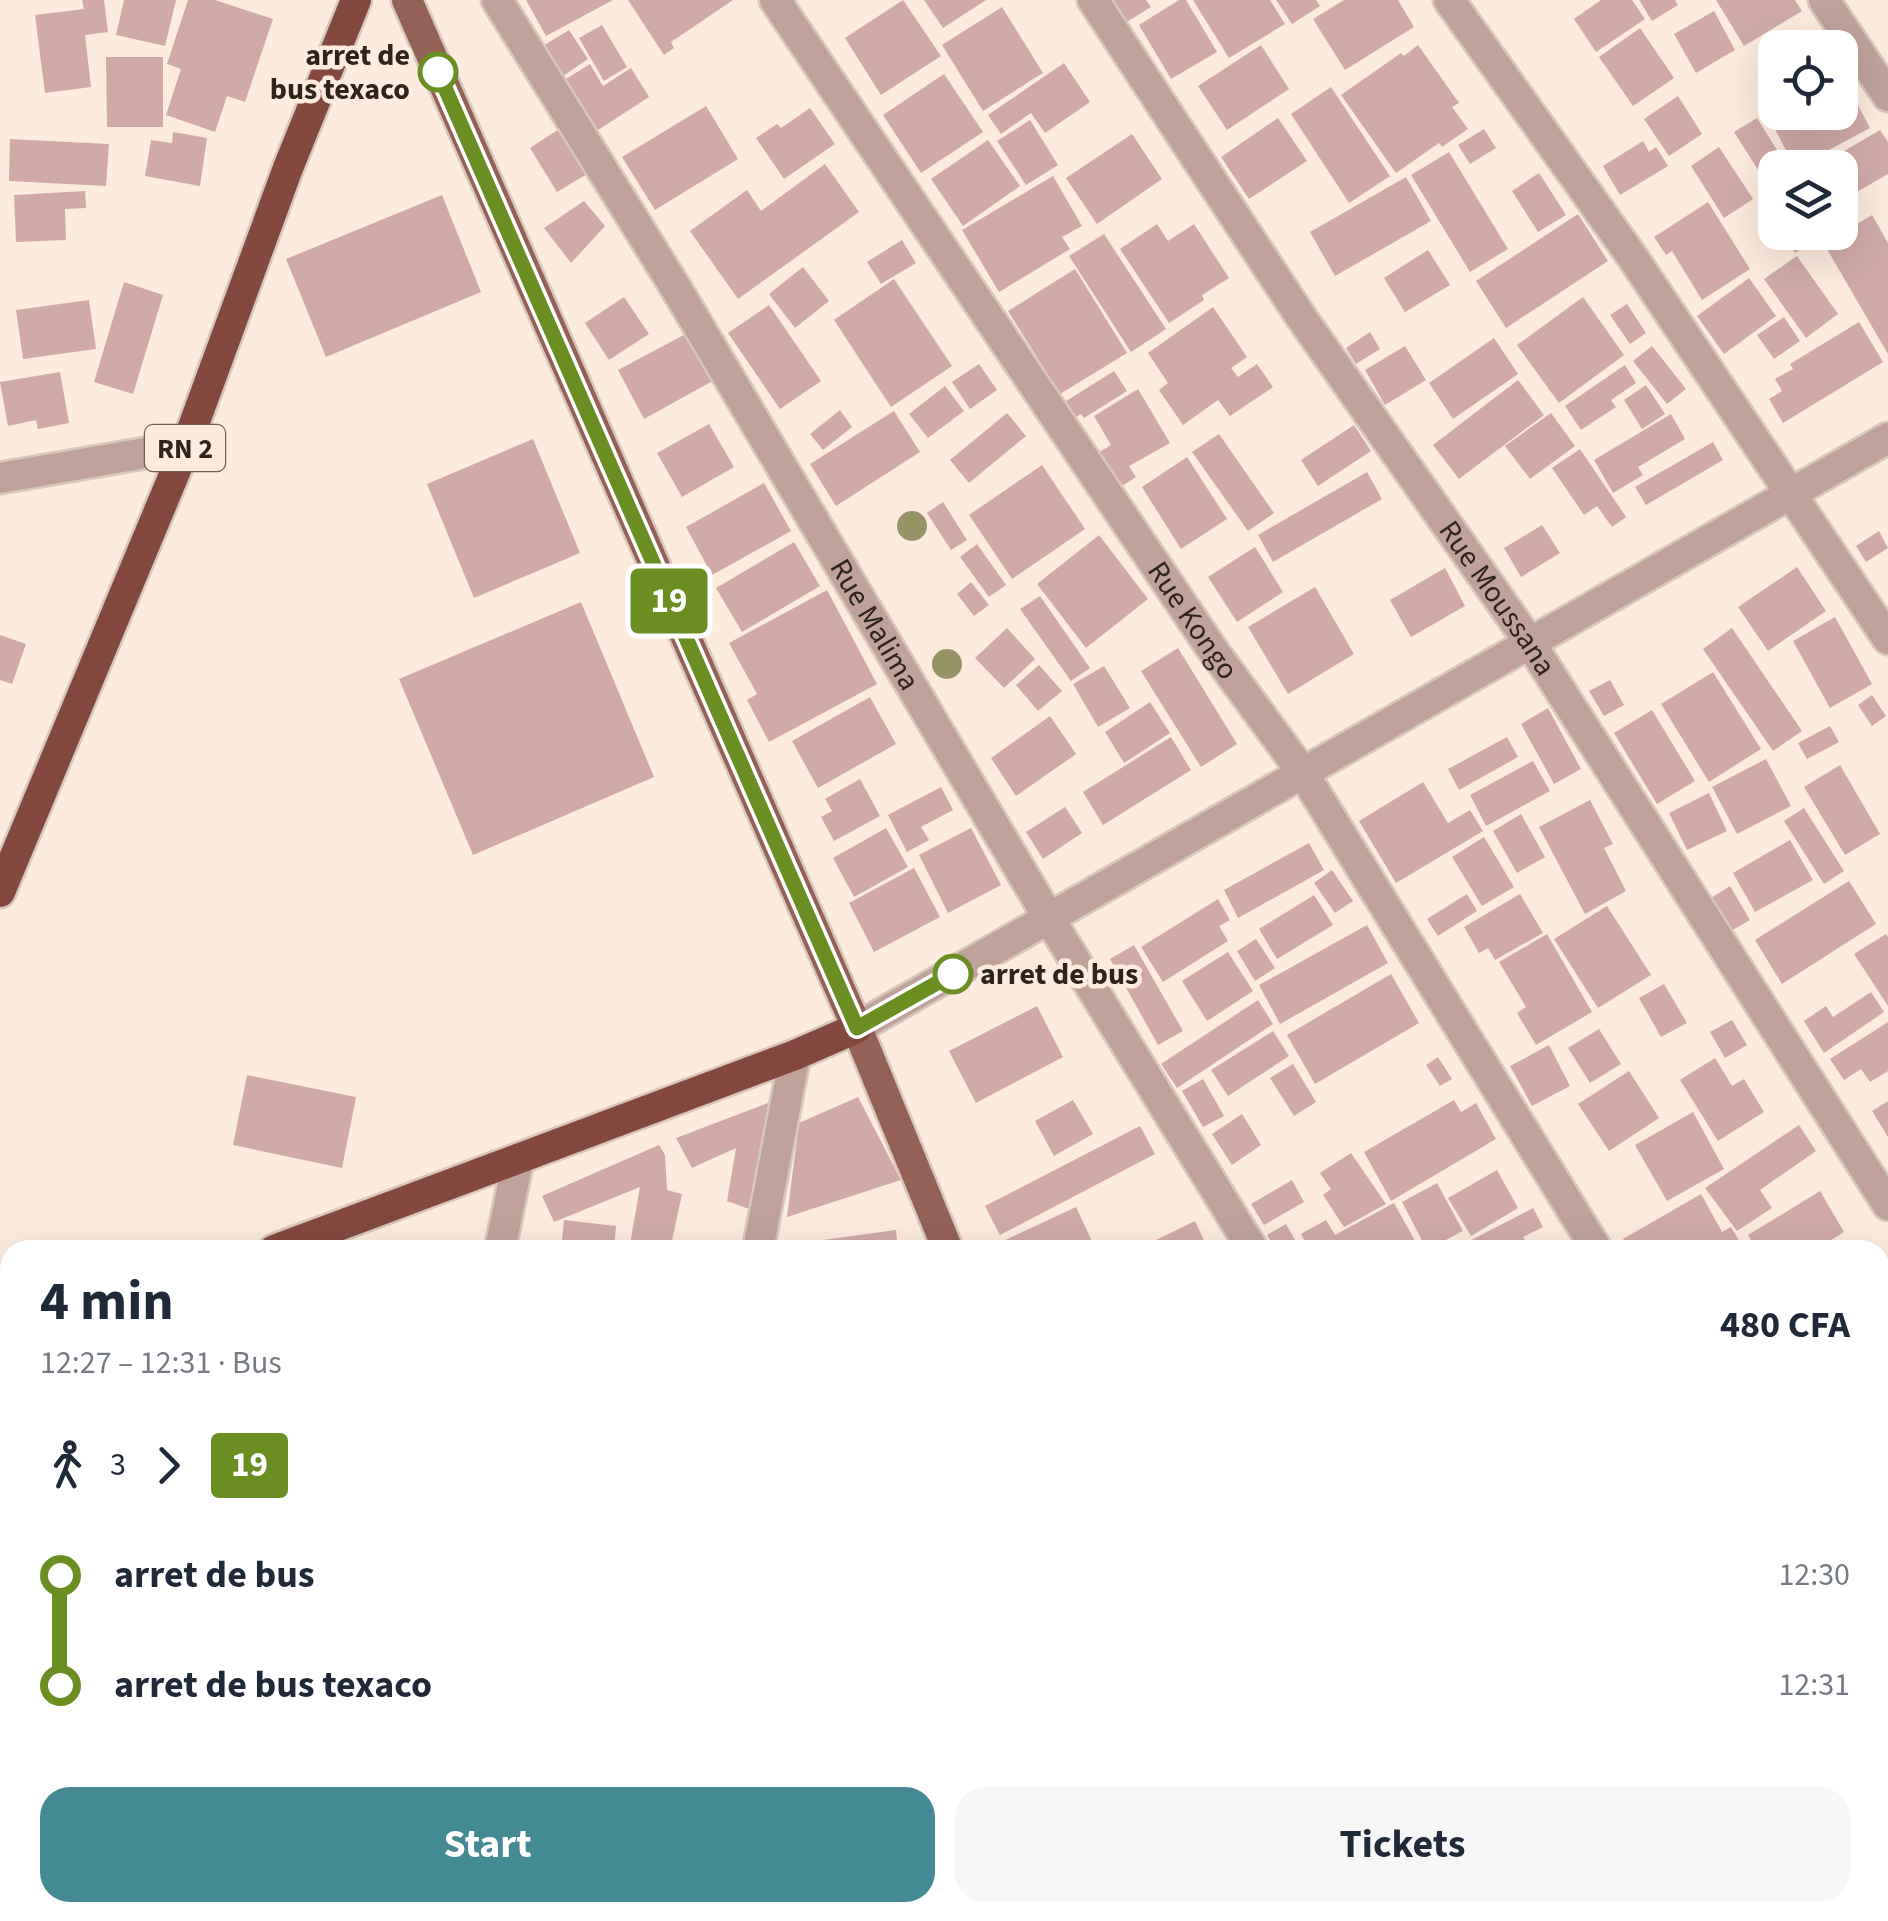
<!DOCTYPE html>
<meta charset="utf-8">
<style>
body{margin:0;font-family:"Source Sans 3",sans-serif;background:#f6f6f7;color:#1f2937;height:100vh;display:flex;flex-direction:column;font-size:38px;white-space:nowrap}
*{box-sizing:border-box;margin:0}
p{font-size:32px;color:#747a83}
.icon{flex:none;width:55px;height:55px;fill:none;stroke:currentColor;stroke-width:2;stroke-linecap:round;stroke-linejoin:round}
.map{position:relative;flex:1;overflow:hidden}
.panel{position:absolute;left:0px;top:1240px;width:1890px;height:682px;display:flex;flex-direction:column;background:#fff;border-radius:30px 30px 0 0;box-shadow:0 10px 40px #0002}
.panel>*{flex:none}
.badge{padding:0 20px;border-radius:8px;font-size:35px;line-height:65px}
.tools{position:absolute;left:1758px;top:30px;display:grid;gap:20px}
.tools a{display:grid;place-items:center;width:100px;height:100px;border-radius:20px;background:#fff;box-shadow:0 10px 40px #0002;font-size:50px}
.map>.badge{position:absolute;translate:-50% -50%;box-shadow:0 0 0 5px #fff}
.legs{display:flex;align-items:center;gap:15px;height:110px;padding:0 40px;font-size:32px}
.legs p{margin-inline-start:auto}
.summary{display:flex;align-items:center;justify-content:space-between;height:170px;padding:0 40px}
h1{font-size:55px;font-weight:700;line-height:75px}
.primary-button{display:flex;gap:20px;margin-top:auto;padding:20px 40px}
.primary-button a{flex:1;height:115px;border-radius:30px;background:#448a95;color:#fff;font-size:40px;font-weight:700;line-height:115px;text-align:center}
.primary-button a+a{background:#f6f6f7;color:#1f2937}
ul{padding:0 40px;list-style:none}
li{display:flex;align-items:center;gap:35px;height:110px;font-size:38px}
li i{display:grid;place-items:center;width:15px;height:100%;margin:0 12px;background:currentColor}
li i::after{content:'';width:25px;height:25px;margin:-12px;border:8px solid;border-radius:50%;background:#fff}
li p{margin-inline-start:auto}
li:first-child i{background:linear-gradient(#0000 50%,currentColor 0)}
li:last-child i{background:linear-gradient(currentColor 50%,#0000 0)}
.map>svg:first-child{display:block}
</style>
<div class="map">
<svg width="1888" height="1921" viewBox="0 0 1888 1921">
<rect width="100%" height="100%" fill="#fdebdd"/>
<g fill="#d1aaa8">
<path d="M82,0h22l4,32 -23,3 6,52 -46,6 -10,-78 49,-6z"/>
<path d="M124,0h52l-11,46 -49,-11z"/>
<path d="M188,0h27l58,19 -28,83 -18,-6 -12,36 -49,-17 15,-46 -14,-5z"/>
<path d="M526,0h87l-67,36z"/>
<path d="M628,0h105l-62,42 3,6 -10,7z"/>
<path d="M903,0l38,56 -60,39 -36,-57z"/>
<path d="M924,0h62l-43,28z"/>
<path d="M1111,0h35l5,7 -26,16z"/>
<path d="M1179,0h7l31,52 -46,27 -32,-54z"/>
<path d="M1193,0h77l15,24 -56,34z"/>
<path d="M1276,0h40l4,6 -28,18z"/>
<path d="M1344,0h54l16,27 -69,43 -32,-51z"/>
<path d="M1601,0h31l13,19 -49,33 -22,-33z"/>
<path d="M1639,0h36l3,5 -26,16z"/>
<path d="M1716,0h79l7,11 -58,35z"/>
<path d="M1002,7l41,66 -60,38 -41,-66z"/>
<path d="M1714,11l21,39 -39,23 -22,-39z"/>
<path d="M602,25l25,42 -23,14 -25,-43z"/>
<path d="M1640,28l34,50 -41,28 -34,-49z"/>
<path d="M569,30l19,29 -25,17 -20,-30z"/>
<path d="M1261,45l28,44 -62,41 -29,-44z"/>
<path d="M1418,45l41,58 -7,4 16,22 -26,18 -3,-4 -43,30 -55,-78 60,-42 3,3z"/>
<path d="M106,57h57v70h-56z"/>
<path d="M1064,63l26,39 -45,31 -14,-20 -30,21 -13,-19z"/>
<path d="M590,64l13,22 28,-18 18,29 -51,33 -32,-51z"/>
<path d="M944,74l39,58 -62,41 -38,-58z"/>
<path d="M1847,85l23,43 -75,40 -22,-43 24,-13h43v-23z"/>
<path d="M1331,87l59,89 -41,27 -58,-89z"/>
<path d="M1678,96l24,38 -33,22 -25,-37z"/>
<path d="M706,106l32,53 -83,51 -33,-53z"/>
<path d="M810,108l25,36 -51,35 -28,-41 21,-14 4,4z"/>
<path d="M1278,118l29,43 -58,38 -28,-42z"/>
<path d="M1757,118l31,50h-13v11l-8,5 -33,-52z"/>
<path d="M1030,120l28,45 -32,20 -29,-44z"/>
<path d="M559,129l28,45 -30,18 -27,-44z"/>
<path d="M1484,129l12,19 -26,16 -12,-19z"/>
<path d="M1880,130l8,12v32l-40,23 -8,-14v-15h-9l-4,-7z"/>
<path d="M173,132l34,6 -7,48 -55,-10 6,-36 21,3z"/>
<path d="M1132,134l30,45 -65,45 -31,-46z"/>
<path d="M10,139l99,5 -3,42 -97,-5z"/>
<path d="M988,140l32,46 -57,40 -32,-47z"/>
<path d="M1643,141l6,11 7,-5 12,19 -48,29 -17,-29z"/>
<path d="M1719,147l34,52 -29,19 -33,-52z"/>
<path d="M1449,152l59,97 -38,23 -59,-97z"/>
<path d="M825,164l34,48 -121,87 -48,-68 57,-41 14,21z"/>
<path d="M1539,173l27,42 -28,17 -26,-41z"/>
<path d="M1053,176l29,50 -20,11 8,12 -71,43 -37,-62z"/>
<path d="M1406,177l25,44 -96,55 -25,-44z"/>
<path d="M85,191l1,17 -21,1 1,31 -50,2 -2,-47z"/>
<path d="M442,195l39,97 -155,65 -40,-98z"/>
<path d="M584,201l21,25 -34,37 -27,-35z"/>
<path d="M1708,202l42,67 -48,31 -30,-49 -6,4 -12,-18z"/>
<path d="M1578,214l30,47 -102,67 -30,-47z"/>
<path d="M1872,215l16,28v111l-64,-110z"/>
<path d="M1157,224l11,17 26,-17 35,54 -27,17 2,5 -35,23 -49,-74z"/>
<path d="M1783,232h45l-33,21z"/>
<path d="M1104,234l62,95 -35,23 -62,-96z"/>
<path d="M902,240l14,23 -35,21 -14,-22z"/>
<path d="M1428,250l22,35 -45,27 -21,-34z"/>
<path d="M1797,256l41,58 -32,24 -42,-59z"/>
<path d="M803,267l26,34 -34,27 -26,-34z"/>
<path d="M1075,269l52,84 -67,41 -52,-83z"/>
<path d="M1749,278l27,38 -52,38 -27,-38z"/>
<path d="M894,279l58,87 -61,41 -57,-87z"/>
<path d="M124,282l39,13 -30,99 -39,-12z"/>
<path d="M624,297l25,37 -40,26 -24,-37z"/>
<path d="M1583,297l41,58 -65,48 -42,-58z"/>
<path d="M89,300l7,49 -73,10 -7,-49z"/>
<path d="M1627,304l19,29 -16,11 -20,-29z"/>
<path d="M769,305l52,76 -41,28 -52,-76z"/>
<path d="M1213,307l34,50 -16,11 7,9 19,-13 16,23 -43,29 -12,-16 -35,25 -24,-35 9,-7 -20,-30z"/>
<path d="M1784,317l16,24 -26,18 -17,-24z"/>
<path d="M1859,322l24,40 -100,61 -14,-24 13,-8 -7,-12 18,-10 -3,-5z"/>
<path d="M693,330l25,48 -74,41 -26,-49z"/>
<path d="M1370,332l10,17 -24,15 -10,-16z"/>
<path d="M1494,338l24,36 -65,45 -24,-36z"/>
<path d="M1405,346l21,34 -41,25 -20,-35z"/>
<path d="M1652,346l34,43 -19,15 -34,-43z"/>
<path d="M979,364l18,26 -27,19 -18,-27z"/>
<path d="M1625,365l11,18 -25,17 5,7 -35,23 -16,-24z"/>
<path d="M1114,371l13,20 -43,27 -3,-4 -8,5 -10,-16z"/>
<path d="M60,372l9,51 -31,6 -2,-9 -28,6 -8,-44z"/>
<path d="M1518,380l26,35 -85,64 -26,-34z"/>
<path d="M1646,385l19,29 -23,15 -18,-29z"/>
<path d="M945,386l19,25 -36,27 -19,-24z"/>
<path d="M1138,389l32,54 -41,23 7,11 -17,11 -21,-35 13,-8 -17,-29z"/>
<path d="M840,410l12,17 -29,23 -13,-16z"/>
<path d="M894,411l26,41 -84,54 -26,-42z"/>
<path d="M1007,413l19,23 -57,47 -19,-23z"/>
<path d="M1551,413l24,33 -45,33 -25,-33z"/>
<path d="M1671,414l14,25 -47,28 5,8 -30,18 -19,-33z"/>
<path d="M709,424l25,43 -52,30 -25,-44z"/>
<path d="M1354,425l17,26 -53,35 -17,-26z"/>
<path d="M1219,434l55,79 -26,18 -56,-79z"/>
<path d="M533,439l47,114 -106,45 -47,-114z"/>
<path d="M1713,442l10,18 -77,45 -11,-18z"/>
<path d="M1580,449l46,68 -14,10 -15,-21 -13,9 -32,-47z"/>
<path d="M1187,457l40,62 -46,30 -39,-62z"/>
<path d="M1042,465l43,64 -73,50 -43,-64z"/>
<path d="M1367,472l15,27 -109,63 -15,-27z"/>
<path d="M764,483l27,48 -79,44 -26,-48z"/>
<path d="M943,502l24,38 -16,10 -24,-37z"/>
<path d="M1542,525l18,28 -39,24 -17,-29z"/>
<path d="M1879,531l9,17 -22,14 -10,-16z"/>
<path d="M1099,535l49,64 -62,49 -49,-64z"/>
<path d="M794,542l26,44 -78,46 -26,-44z"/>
<path d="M977,544l29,41 -17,12 -29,-40z"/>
<path d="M1255,547l28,45 -46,30 -29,-45z"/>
<path d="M1797,567l29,44 -58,40 -30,-44z"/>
<path d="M1445,568l20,38 -54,31 -21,-37z"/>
<path d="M971,582l18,23 -15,11 -17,-22z"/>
<path d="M1315,587l39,67 -66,40 -40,-67z"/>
<path d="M827,590l50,94 -108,58 -22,-42 10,-6 -28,-51z"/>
<path d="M1040,596l50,72 -19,13 -51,-72z"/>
<path d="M581,602l73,175 -181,78 -74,-176z"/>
<path d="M1835,617l37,67 -42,24 -37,-67z"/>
<path d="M1007,628l28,31 -31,29 -29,-30z"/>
<path d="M1732,628l70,103 -29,20 -70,-102z"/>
<path d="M0,635l26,9 -14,40 -12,-4z"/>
<path d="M1178,648l59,96 -36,23 -60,-96z"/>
<path d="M1039,665l23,26 -24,20 -22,-26z"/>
<path d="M1104,666l26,42 -32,19 -25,-43z"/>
<path d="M1713,672l48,77 -52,33 -48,-78z"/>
<path d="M1610,680l14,25 -20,11 -15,-25z"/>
<path d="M1872,695l14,21 -14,10 -14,-21z"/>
<path d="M870,697l26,47 -78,44 -26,-47z"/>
<path d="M1150,702l20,31 -46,30 -19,-31z"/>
<path d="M1548,708l33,61 -27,15 -33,-60z"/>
<path d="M1652,710l43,71 -38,23 -43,-71z"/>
<path d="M1050,716l26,38 -60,42 -25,-38z"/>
<path d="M1830,726l9,16 -32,17 -9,-16z"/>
<path d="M1171,737l20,33 -88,55 -20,-33z"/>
<path d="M1507,737l11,20 -59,33 -11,-21z"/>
<path d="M1766,759l25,47 -54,28 -25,-47z"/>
<path d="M1533,761l17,30 -64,35 -16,-31z"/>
<path d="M1840,765l40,69 -35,21 -41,-68z"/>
<path d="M860,779l20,37 -46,25 -13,-24 11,-6 -7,-12z"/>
<path d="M1423,782l25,41 22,-13 13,21 -87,52 -37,-62z"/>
<path d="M941,787l12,23 -32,17 8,13 -22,12 -19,-37z"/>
<path d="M1709,793l18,38 -40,19 -18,-37z"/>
<path d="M1590,800l23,44 -9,4 22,43 -41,23 -46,-87z"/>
<path d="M1065,807l17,26 -39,26 -17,-27z"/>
<path d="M1804,808l40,63 -20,13 -40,-63z"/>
<path d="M1521,814l24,43 -28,16 -24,-42z"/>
<path d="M886,828l22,39 -54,30 -21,-39z"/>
<path d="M971,828l30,57 -53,28 -29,-58z"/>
<path d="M1484,837l30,50 -32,19 -30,-49z"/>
<path d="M1790,840l23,40 -58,32 -22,-39z"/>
<path d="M1309,843l15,27 -86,48 -14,-28z"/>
<path d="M914,868l26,49 -66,35 -25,-49z"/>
<path d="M1332,870l21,31 -18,12 -21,-30z"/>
<path d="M1849,881l27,43 -94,60 -27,-44z"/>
<path d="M1730,886l20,34 -19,11 -20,-33z"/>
<path d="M1467,894l10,17 -39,25 -11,-17z"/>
<path d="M1520,894l23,39 -48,27 -7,-12 -9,5 -15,-26z"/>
<path d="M1314,895l19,30 -56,34 -18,-30z"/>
<path d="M1218,899l12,21 -11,6 9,15 -65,41 -22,-35z"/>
<path d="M1607,906l44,69 -53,33 -44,-69z"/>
<path d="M1367,925l21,38 -108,61 -21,-39z"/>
<path d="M1547,934l45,78 -56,33 -19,-32 9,-6 -27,-45z"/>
<path d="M1886,934l2,3v69l-34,-52z"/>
<path d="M1256,939l19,29 -20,13 -18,-30z"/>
<path d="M1134,945l49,86 -25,14 -48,-86z"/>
<path d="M1228,952l25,39 -46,30 -25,-40z"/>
<path d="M1391,974l28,49 -104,61 -28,-49z"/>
<path d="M1664,984l23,39 -26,14 -22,-39z"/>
<path d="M1871,992l13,20 -60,41 -20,-32 22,-15 7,11z"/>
<path d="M1258,1000l15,24 -96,64 -16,-24z"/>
<path d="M1037,1006l26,51 -87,46 -27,-52z"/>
<path d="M1732,1020l15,25 -22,13 -15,-26z"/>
<path d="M1888,1022v49l-18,11 -9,-13 -17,11 -14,-21z"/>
<path d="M1599,1029l22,35 -31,19 -22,-35z"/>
<path d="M1273,1031l16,25 -61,40 -17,-26z"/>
<path d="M1549,1045l21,41 -38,20 -22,-40z"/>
<path d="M1438,1057l14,22 -12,7 -14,-21z"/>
<path d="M1715,1058l17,28 12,-7 20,33 -46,29 -38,-61z"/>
<path d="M1293,1064l23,38 -22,14 -24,-38z"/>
<path d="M1629,1071l30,47 -50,33 -31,-47z"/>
<path d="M247,1075l109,22 -14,71 -109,-23z"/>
<path d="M1203,1079l21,37 -21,11 -21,-36z"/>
<path d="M858,1097l43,83 -114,37 12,-94z"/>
<path d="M1073,1100l20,34 -39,22 -19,-35z"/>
<path d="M1454,1100l7,12 15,-9 20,36 -105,62 -27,-49z"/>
<path d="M773,1101l-24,108 -22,-8 9,-53 -44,20 -16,-30z"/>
<path d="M1888,1101v36l-16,-26z"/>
<path d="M1693,1112l31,57 -57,32 -32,-56z"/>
<path d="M1242,1114l19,31 -29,20 -20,-31z"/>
<path d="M1799,1125l17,26 -56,39 12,18 -35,23 -32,-43z"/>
<path d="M1140,1126l15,28 -155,81 -15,-29z"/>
<path d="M659,1145l6,10 2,35 15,4 -12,56h-41l11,-63 -86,35 -12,-26z"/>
<path d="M1351,1153l35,51 -42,23 -21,-32 8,-6 -11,-16z"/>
<path d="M1497,1170l21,38 -47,28 -23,-38z"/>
<path d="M1292,1180l12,22 -40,23 -13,-21z"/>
<path d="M1437,1183l26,48 -36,19 -25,-48z"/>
<path d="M1820,1191l24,41 -29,18h-58l-9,-15z"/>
<path d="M1701,1194l21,38 9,-5 14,23h-115l-7,-11z"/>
<path d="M1394,1203l26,47h-110l-9,-16 25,-14 9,15z"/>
<path d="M1076,1207l20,43h-112z"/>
<path d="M1533,1208l10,19 -20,10 7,13h-78z"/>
<path d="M564,1220l52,6 -2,24h-53z"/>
<path d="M1195,1221l12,26 -6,3h-52l-3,-5z"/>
<path d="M1286,1224l9,16 -19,10 -9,-15z"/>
<path d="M896,1230l2,20h-96l-1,-7z"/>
<path d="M1888,1303v46l-8,-13v-28z"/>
<path d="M1888,1365v82l-3,2 -5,-8v-71z"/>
<path d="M10,1434v54l-10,4v-54z"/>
<path d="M1880,1479l8,14v58l-6,4 3,4 -5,3z"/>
<path d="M0,1530l10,2 -8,47h-2z"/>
<path d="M9,1649l1,1v84l-10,-3v-49z"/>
<path d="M0,1758l10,2 -9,47 -1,-1z"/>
<path d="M1880,1803l8,11v28l-8,6z"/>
<path d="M0,1846l10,2v29l-10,-2z"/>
<path d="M0,1879l10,2v31h46l-2,9 -54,-3z"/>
<path d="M1880,1902l8,12v7h-36l-6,-9h34z"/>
<rect x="125" y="1912" width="76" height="9"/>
<path d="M223,1912h55l-2,9h-54z"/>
<path d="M400,1912h83l-2,9h-83z"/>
<path d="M540,1912h53l-2,9z"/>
<path d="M772,1912h65l-1,9h-65z"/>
<path d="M847,1912h27l14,2 -1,7h-41z"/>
<rect x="1044" y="1912" width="38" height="9"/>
<rect x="1096" y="1912" width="68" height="9"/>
<path d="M1254,1912h62l-18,9h-40z"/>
<path d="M1390,1912h67l-16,9h-46z"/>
<path d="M1500,1912h101l-15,9h-81z"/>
<path d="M1729,1912h50l-13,9h-32z"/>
</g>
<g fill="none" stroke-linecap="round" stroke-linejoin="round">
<defs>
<g id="street">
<path id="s1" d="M497,0l180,290 373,630 203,330"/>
<path id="s2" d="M775,0l437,649 91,124 294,477"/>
<path id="s3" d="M1093,0l208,317 229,326 358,562"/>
<path d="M1449,0l184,258 255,381"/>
<path d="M1824,0l64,96"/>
<path d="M0,478l186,-32"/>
<path d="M857,1028l1031,-590"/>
<path d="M500,1250l18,-90"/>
<path d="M758,1250l37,-195"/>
<path d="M1880,1698l8,13"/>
<path d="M1664,1912l5,9"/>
<path d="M71,1921l2,-9"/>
<path d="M353,1921l2,-9"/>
<path d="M625,1921l1,-9"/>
<path d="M908,1921l2,-9"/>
<path d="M1187,1921l3,-9"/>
</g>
<g id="primary">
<path d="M407,0l450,1028 91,222"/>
<path d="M1207,1912l3,9"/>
</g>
<g id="highway">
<path d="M0,892l186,-446 102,-278 68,-168"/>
<path d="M274,1250l521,-195 62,-27"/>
<path d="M0,1316l10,2"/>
<path d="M0,1348l10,-3"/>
</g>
</defs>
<use href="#street" stroke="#d8c7ba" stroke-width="35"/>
<use href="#primary" stroke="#d8c7ba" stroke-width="35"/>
<use href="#highway" stroke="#d8c7ba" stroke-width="35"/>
<use href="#street" stroke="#c0a29b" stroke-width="30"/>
<use href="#primary" stroke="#946157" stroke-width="30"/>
<use href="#highway" stroke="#84493e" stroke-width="30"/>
</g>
<g fill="#969364">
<circle cx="912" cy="526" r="15"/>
<circle cx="947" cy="664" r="15"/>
</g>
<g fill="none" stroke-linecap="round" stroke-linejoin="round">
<defs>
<path id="line-1" d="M438,72l419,956 96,-54"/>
</defs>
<use href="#line-1" stroke="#fff" stroke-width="22"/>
<use href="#line-1" stroke="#6b8e23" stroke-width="15"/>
</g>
<g fill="#fff" stroke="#6b8e23" stroke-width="5">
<circle cx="438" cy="72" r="18"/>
<circle cx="953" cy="974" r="18"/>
</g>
<g text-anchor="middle" stroke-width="9" stroke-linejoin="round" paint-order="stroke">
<rect fill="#fdebdd" stroke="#6d6055" stroke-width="2.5" x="145" y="425" width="80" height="46" rx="8"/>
<g font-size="28" font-weight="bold" fill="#2f241b">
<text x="185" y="458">RN 2</text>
</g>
<g font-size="30" font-weight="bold" fill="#2f241b" stroke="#fdebdd" text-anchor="end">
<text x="410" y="65">arret de<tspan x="410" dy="34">bus texaco</tspan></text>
<text x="980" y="984" text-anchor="start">arret de bus</text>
</g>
<g font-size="30" fill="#2f241b" stroke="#fdebdd">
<text dy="10" stroke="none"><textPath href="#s3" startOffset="722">Rue Moussana</textPath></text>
<text dy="10" stroke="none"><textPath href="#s2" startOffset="748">Rue Kongo</textPath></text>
<text dy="10" stroke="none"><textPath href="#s1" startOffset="730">Rue Malima</textPath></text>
</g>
</g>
</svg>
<div class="tools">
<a><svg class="icon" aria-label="locate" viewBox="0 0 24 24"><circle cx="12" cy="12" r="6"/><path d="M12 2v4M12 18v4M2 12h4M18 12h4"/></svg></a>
<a><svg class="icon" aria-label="layers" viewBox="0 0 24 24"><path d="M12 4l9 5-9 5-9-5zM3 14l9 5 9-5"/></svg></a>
</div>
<b class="badge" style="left:669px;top:601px;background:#6b8e23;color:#fff">19</b>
<section class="panel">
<div class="summary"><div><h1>4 min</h1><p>12:27 – 12:31 · Bus</p></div><b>480 CFA</b></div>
<div class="legs"><svg class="icon" aria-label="walk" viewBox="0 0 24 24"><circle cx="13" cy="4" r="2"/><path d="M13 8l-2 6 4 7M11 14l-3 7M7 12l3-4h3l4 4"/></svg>3<svg class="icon" aria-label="forward" viewBox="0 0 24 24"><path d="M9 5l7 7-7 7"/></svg><b class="badge" style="background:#6b8e23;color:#fff">19</b></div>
<ul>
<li><i style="color:#6b8e23"></i><b>arret de bus</b><p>12:30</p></li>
<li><i style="color:#6b8e23"></i><b>arret de bus texaco</b><p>12:31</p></li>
</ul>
<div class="primary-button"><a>Start</a><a>Tickets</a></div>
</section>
</div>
